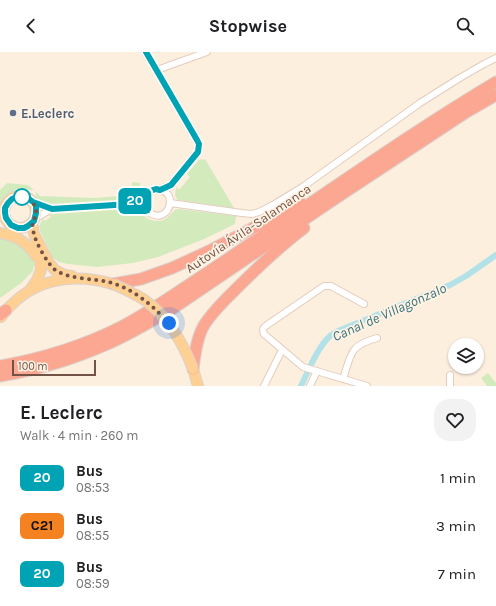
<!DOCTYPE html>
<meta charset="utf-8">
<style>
body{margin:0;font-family:Karla,sans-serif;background:#f2f2f2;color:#202124;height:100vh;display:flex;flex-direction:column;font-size:15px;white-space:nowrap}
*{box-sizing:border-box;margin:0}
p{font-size:13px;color:#757577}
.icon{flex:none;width:22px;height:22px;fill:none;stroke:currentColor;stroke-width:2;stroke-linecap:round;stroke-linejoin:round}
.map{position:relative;height:334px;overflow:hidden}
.details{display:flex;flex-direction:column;background:#fff;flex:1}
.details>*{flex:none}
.badge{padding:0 8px;border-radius:6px;font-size:14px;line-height:26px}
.buttons{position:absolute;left:448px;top:286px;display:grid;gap:8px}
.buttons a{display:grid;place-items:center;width:36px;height:36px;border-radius:50%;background:#fff;box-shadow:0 1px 3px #0004;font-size:20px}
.scale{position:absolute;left:12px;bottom:10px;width:84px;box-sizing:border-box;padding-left:4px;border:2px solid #735345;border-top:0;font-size:11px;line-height:14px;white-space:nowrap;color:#735345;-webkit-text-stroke:3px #fff3e5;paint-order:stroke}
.you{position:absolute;width:20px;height:20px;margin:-10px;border:3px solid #fff;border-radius:50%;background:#1a73e8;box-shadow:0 0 0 6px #1a73e833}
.map>.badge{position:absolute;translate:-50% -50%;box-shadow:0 0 0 2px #fff}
.round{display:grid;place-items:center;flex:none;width:42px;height:42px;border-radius:16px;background:#f2f2f2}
.headline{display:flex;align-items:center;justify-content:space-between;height:68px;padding:0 20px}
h1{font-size:19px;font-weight:700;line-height:30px}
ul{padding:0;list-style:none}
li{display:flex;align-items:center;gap:12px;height:48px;padding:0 20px}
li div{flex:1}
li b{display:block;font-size:15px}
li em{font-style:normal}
li .badge{min-width:44px;font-weight:700;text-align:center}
header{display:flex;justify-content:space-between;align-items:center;height:52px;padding:0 20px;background:#fff;font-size:18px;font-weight:700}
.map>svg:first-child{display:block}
</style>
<header><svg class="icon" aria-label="back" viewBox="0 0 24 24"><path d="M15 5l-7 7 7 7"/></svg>Stopwise<svg class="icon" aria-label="search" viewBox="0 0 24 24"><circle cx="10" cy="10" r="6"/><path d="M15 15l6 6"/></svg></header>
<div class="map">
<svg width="496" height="334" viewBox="0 0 496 334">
<rect width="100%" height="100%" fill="#fdefde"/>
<g fill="#d2eabc">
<path d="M202,107l1,1 2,-1 29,49 -56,-8c-4,-4 -3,-8 -1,-13l2,3 11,-13 -3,-3 12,-14z"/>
<path d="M132,130l8,1c1,8 -2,12 -9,16l-83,5 -5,-1 -7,-5v-6l4,4 55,2 36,-3z"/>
<path d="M7,131l21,2 6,5c-20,-2 -22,-1 -34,15v-15z"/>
<path d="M130,157l7,1 11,9 7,2h6l6,-3 8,-8 4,-1 57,7 -1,8 -31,15 -46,18 -25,6 -36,4 -29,-3 -9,-2 -9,-6 -2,-3 2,-1 -10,-21 -1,-5 4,-7 2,2 6,-4 -2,-2 5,-1z"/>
<path d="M0,186l14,3 11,8 8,10 1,5 -1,7 -12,12 -21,15z"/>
<path d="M488,321l8,10v3h-9l-6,-8z"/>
</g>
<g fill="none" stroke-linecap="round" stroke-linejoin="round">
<path stroke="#b2e2e7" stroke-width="6" d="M301,334c8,-16 16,-38 29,-50 2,-2 5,-3 8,-5l112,-46 16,-9 30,-21"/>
<defs>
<g id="street">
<path d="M146,0l53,92 -1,8 -26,32 -1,1 -11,4"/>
<path d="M157,18l50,-18"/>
<path d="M33,150l18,7"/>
<path d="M170,151l72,10 10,1 7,-2 14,-7 31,-19 116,-83 38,-24 26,-15 12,-6"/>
<path d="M129,152c5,2 10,4 15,6 8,4 15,10 23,1 2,-3 3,-6 3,-9 0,-21 -37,-13 -23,9"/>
<path d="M35,167l16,-10 78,-5 16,-8"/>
<path d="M364,252l-33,-18h-7l-57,39c-4,3 -5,4 -3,9l39,33 64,19"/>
<path d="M450,323v11"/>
<path d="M343,327c3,-8 6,-24 12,-30 5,-6 15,-9 22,-11"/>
<path d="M264,334l18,-36"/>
<path d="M310,334l7,-15"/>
</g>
<g id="primary">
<circle cx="20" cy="160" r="16"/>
<path d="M32,171l2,11 15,29 6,7 10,5 7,1"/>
<path d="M0,181c17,3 27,9 36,23"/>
<path d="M30,238l7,-10 4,-10 -2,-15 -4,-8"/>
<path d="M1,265c28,-38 69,-45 112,-33"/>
<path d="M193,317l5,17"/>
</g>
<g id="highway">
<path d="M113,232l28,-5 31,-11 37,-17 65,-34 26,-15"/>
<path d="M0,263l6,-5"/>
<path d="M0,314c41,-7 83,-20 121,-39 25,-13 48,-29 72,-45 26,-17 52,-35 78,-52 74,-50 148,-102 225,-148"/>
<path d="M193,317c2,-14 3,-29 10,-42 8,-14 21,-26 32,-37 22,-22 45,-44 69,-62"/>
<path d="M0,324c36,-6 71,-16 105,-31 24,-10 45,-23 67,-36l164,-111 129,-85 31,-18"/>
</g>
</defs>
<use href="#street" stroke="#e3ccbd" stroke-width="8"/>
<use href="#primary" stroke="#dbd2cf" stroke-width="12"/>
<use href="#highway" stroke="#dbd2cf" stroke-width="13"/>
<use href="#street" stroke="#fff" stroke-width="6"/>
<use href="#primary" stroke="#ffd093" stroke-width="10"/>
<use href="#highway" stroke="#fba791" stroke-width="11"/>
<defs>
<path id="primary-bridge" d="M113,232c11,5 23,10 33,17 23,17 37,42 47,68"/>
</defs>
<use href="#primary-bridge" stroke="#dbd2cf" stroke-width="12" stroke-linecap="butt"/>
<use href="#primary-bridge" stroke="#ffd093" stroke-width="10"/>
</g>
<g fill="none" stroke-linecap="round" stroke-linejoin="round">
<defs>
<path id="line" d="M36,155v6l-2,8 -6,5 -4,2h-6l-7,-3 -5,-7 -1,-5v-5l3,-5 4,-4 5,-2h6l5,1 5,4 19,7 78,-5 15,-8 5,-5 6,-2 4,1 11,-5 27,-33 1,-8 -2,-4 -51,-88"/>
</defs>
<use href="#line" stroke="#fff" stroke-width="9"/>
<use href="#line" stroke="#00a3b4" stroke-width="6"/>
<path stroke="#735345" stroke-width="4" stroke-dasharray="0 7.2" d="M22,145c8,2 15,7 14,17 0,3 -2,5 -3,8 -1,3 0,9 1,12 2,9 13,28 19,34 12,12 43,10 59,15 23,7 41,23 57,40"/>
</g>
<circle fill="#5c6f8a" stroke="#fff3e5" stroke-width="1.5" cx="13" cy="61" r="4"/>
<circle fill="#fff" stroke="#00a3b4" stroke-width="2" cx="22" cy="145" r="8"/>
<g text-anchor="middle" stroke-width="3.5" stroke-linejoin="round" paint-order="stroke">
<g font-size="13" font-weight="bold" fill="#4e5e75" stroke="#fff3e5" text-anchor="start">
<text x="21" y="66">E.Leclerc</text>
</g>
<g font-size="13" fill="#735345" stroke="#fff3e5">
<text transform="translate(248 176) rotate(-34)" y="5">Autovía Ávila-Salamanca</text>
</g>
<g font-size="14" font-style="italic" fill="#39737a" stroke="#fff3e5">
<text transform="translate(389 260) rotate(-24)" y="5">Canal de Villagonzalo</text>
</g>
</g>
</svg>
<div class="buttons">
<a><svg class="icon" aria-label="layers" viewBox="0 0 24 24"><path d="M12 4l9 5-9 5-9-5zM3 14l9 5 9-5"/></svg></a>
</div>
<div class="scale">100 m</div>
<div class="you" style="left:169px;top:271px"></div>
<b class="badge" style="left:135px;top:149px;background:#00a3b4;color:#fff">20</b>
</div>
<section class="details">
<div class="headline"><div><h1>E. Leclerc</h1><p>Walk · 4 min · 260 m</p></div><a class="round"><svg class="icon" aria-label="heart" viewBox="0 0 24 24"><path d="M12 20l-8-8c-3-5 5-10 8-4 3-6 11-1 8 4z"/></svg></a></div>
<ul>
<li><span class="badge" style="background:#00a3b4;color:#fff">20</span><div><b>Bus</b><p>08:53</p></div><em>1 min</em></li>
<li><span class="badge" style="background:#f58220;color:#111">C21</span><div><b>Bus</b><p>08:55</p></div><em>3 min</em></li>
<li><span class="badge" style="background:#00a3b4;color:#fff">20</span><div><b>Bus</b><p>08:59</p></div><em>7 min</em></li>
</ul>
</section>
